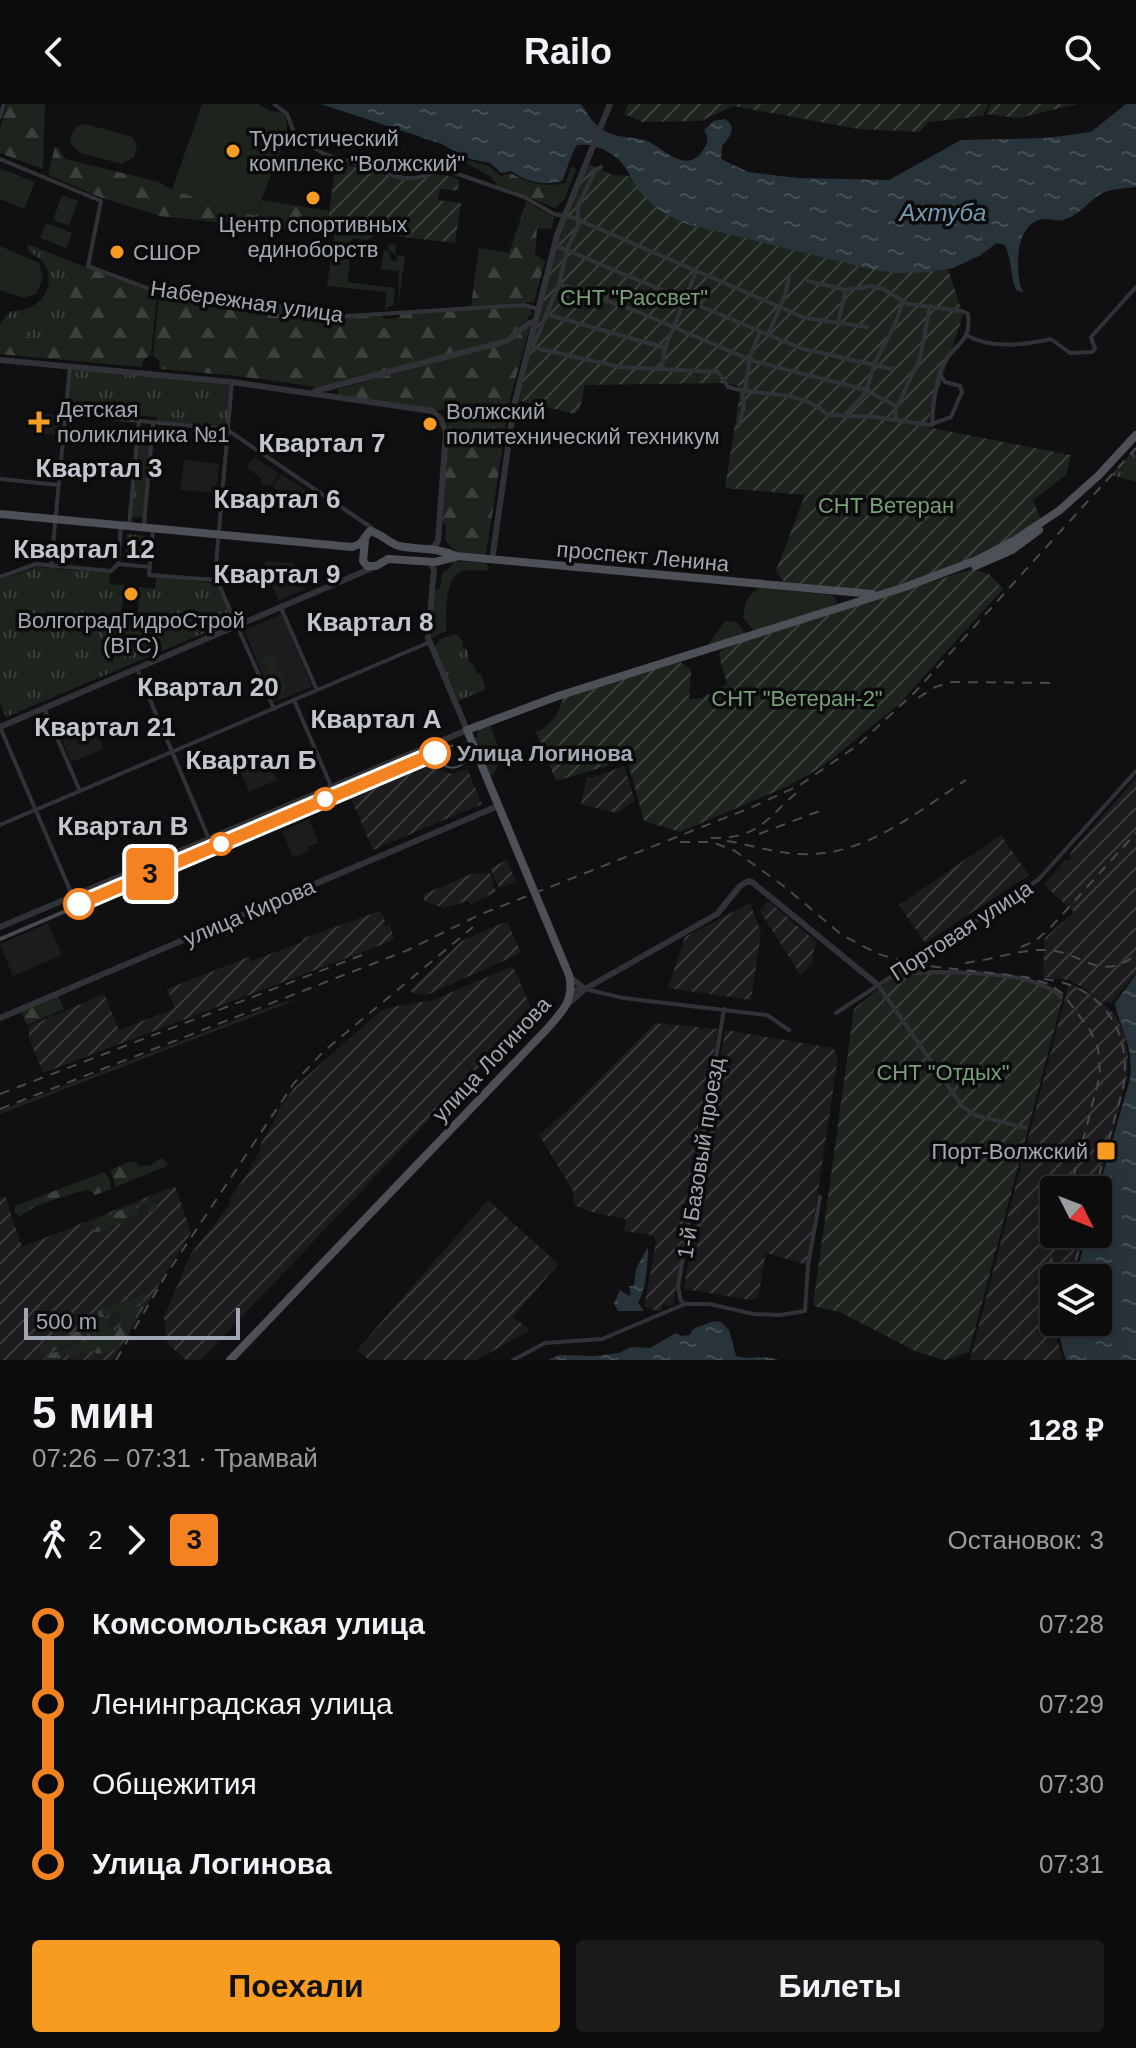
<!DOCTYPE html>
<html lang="ru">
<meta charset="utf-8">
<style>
body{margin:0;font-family:Helvetica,sans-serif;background:#1a1a1c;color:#f1f3f6;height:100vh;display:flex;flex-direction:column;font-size:30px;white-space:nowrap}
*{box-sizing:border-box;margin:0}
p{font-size:26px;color:#9a9b9e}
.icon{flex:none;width:44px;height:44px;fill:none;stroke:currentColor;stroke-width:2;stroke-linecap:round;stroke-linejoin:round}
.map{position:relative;height:1256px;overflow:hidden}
.drawer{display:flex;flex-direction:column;background:#0c0c0e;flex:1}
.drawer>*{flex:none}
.badge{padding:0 16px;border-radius:6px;font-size:28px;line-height:52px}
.needle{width:52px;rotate:132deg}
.fabs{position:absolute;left:1040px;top:1072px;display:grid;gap:16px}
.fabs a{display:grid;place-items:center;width:72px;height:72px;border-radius:8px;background:#0c0c0e;box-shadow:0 4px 20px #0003,0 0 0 2px #2c2c2e;font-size:40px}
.scale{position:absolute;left:24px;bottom:20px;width:216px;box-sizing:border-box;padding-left:8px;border:4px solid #a1a8b3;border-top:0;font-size:22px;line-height:28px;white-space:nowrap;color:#a1a8b3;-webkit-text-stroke:6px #0b0b0c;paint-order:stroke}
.map>.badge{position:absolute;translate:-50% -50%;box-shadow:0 0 0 4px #fff}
.legs{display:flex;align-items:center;gap:12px;height:88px;padding:0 32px;font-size:26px}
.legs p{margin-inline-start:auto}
.head{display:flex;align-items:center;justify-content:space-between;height:136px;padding:0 32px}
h1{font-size:44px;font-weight:700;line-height:60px}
.cta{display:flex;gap:16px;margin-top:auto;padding:16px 32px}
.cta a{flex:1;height:92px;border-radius:8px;background:#f89b21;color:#111;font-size:32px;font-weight:700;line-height:92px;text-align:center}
.cta a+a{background:#1a1a1c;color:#f1f3f6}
ul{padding:0 32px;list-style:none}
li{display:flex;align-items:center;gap:28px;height:80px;font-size:30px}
li i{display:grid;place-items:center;width:12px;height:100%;margin:0 10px;background:currentColor}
li i::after{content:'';width:20px;height:20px;margin:-10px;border:6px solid;border-radius:50%;background:#0c0c0e}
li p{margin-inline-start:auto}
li:first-child i{background:linear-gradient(#0000 50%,currentColor 0)}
li:last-child i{background:linear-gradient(currentColor 50%,#0000 0)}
header{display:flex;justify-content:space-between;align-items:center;height:104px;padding:0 32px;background:#0c0c0e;font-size:36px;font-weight:700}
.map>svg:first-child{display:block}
</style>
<header><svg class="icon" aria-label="back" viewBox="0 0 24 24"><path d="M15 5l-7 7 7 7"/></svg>Railo<svg class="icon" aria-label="search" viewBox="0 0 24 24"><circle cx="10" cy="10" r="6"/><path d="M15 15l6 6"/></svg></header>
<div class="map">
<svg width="1136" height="1256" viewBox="0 0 1136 1256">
<defs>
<pattern id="industrial-furrows" width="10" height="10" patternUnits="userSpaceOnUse" patternTransform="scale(2)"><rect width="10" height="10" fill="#1c1c1e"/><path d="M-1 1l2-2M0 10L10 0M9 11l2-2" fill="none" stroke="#3a3a3c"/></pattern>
<pattern id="forest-firs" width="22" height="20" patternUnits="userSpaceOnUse" patternTransform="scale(2)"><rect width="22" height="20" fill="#1c241d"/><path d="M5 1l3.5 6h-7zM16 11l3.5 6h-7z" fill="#3a413b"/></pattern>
<pattern id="park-tufts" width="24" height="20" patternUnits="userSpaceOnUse" patternTransform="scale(2)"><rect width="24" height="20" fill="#1c241d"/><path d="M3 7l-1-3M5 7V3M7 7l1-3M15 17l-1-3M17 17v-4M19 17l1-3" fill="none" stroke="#3a413b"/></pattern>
<pattern id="garden-furrows" width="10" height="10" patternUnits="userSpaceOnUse" patternTransform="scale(2)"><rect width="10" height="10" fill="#1c241d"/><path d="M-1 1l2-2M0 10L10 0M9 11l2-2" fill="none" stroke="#3a413b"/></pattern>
<pattern id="water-ripples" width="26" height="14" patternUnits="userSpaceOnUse" patternTransform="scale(2)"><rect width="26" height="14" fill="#29343a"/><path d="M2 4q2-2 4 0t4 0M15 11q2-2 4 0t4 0" fill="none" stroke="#454f54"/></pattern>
</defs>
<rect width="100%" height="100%" fill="#101012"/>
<g fill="#1c1c1e">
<path d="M36,309l25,2 -2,20 -25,-2z"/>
<path d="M254,353l25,16 -8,13 -10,-1 1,-6 -16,-12z"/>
<path d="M184,356l35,4 -3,29 -36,-3z"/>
<path d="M281,370l37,24 -8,12 -38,-23z"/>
<path d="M265,457l29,2 11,26 -26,12 -14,-33z"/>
<path d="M282,510l30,73 -38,15 -30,-72z"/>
<path d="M92,617l12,28 -33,13 -11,-28z"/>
<path d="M267,652l10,24 -28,12 -10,-24z"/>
<path d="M309,715l10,24 -11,4 1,4 -16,7 -11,-27z"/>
<path d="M48,819l14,32 -49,21 -13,-32z"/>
</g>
<g fill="url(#industrial-furrows)">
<path d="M425,661l27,9 15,-6 15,36 -109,46 -23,-53 46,-18 9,-7z"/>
<path d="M624,662l11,35 -19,12 -35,-9 6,-27 5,1z"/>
<path d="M1136,674v196l-25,29 -10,-2 15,15 9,20 3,22 -1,20 -30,112h-43v44h31l-12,44h-19v28l-5,4 14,50h-95l2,-1 99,-376 30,15 -29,-18 -27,-3 2,-39 29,-26 -30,-27 21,-25 5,-1 1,-7z"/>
<path d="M1001,731l28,40 -104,68 -26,-38z"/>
<path d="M507,756l9,22 -17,6 -9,-20z"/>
<path d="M490,769l6,19 -25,12 -3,-3 -24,7 -19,-6 -3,-7 49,-21z"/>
<path d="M768,797l50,42 -4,5 -2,15 -11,13 -41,-65z"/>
<path d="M750,799l11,30 -10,67 -83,-12 17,-51z"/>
<path d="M380,807l5,9 -1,6 6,-1 4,15 -351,133 -14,-35v-12l75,-32 15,36 56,-22 -8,-19 82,-32 2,4 51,-19 2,-4z"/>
<path d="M507,817l14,32 -94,42 -15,-2 -2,-3 52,-49z"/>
<path d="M513,862l19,44 -57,61 -19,-16 18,17 -273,288h-15l-19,-17 -3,-26 26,-62 41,-52 -2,-3 23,-33 -1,-2 10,-15 -1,-5 14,-23 5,-13 16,-22 84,-75 12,-5 42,-7z"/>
<path d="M655,919l63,6 -45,277 -11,-1 -1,7 -17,-5 12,-65 -3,-7 -29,-4 2,-12 -32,-6 -20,-8 -1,-14 -34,-56 33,-29z"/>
<path d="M725,926l108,18 5,9 -31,208 -41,-12 -8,44 -6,3 -68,-11z"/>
<path d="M175,1082l16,46 -78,128h-113v-162l5,-2 17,51z"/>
<path d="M488,1096l70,64 -45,53 17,13 -53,30h-108l-12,-10z"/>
</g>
<g fill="#1c241d">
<path d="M202,0h57l11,7 14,2 3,11 -1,13 -31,79 -83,-26z"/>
<path d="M86,20l46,13 5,8 -3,12 -12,7 -42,-11 -9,-9c-1,-11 4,-19 15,-20z"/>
<path d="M0,64l35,14 -11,27 -24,-10z"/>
<path d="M62,91l16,6 -9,25 -16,-6z"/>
<path d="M46,119l26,10 -6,15 -26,-10z"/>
<path d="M335,125l43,5 -11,6 -14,-2 -6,44 48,6 -2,18 -6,1 -2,5 1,-20 -59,-6z"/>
<path d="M389,140l7,1 -1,10 10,1 -7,50 1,-35 -18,-2 3,-19 4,1 4,10h5v-4l-9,-8z"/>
<path d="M0,142l39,17 4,16 -7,15 -13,4 -23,-8z"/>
<path d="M453,457l32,2 4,4 -2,4c-8,0 -19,-2 -26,1 -18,8 -14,43 -15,59l-14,7 2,-47 6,-3 2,-15 8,-5z"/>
<path d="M760,484l72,7 5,6 -5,6 -78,24 -11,-13c2,-15 3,-23 17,-30z"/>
<path d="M725,517l12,1 8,12 -37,11z"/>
<path d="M267,550l6,2 14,32 -5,6 -7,-2 -13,-32z"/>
<path d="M490,620l8,22 5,2 -1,8 -9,19h-5l-13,-36 4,-10z"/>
<path d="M296,896l-296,114v-3l12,-5 265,-102z"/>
</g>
<g fill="url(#forest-firs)">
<path d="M7,0h38l-2,65 -43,-16v-24z"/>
<path d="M55,43h3l7,12 94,23 13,8 83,26 7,-16 67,11 -2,16 8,2 -1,6 -174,-19 -58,-18 -54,-23z"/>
<path d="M467,56l22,6 12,10 9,-3c19,10 33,15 55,10l7,-17 4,4 -12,30 -9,8 -58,-23 -6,-8 -25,-14z"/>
<path d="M526,98l28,15 -3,12 -14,-1 -2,26 10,7 -11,41 -63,4 8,-58 30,5z"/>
<path d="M73,158l84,31 -6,62 -7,4 -2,8 -142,-13v-26l66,21z"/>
<path d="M159,190l29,5 107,9 34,10 52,-2 4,3 13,-1 3,-4 122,-7h5l5,6 -25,25 -185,50 -85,-12 -78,-7 -1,-8 -6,-6z"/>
<path d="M527,222h3l-20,73 -24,156 -30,-3 -11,-12 1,-16 -5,-1 8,-93 -2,-8 4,-3v-5l-8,-5 -8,2 -97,-16v-6l169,-46z"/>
<path d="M58,893l6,12 -37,16 -6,-13z"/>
<path d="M162,1054l6,6 -2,2 -50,21 -6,-17 19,-8h6l4,4 11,-1z"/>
<path d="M104,1068l6,8 1,9 -16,6 -7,-5c-18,4 -55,14 -68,27l-6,-6 1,-5z"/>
<path d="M148,1095l8,4 1,4 -5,5 -3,-1v-8l-14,3 4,6 -1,4h-8l-5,7 -17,3 -1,4 -12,2 -2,-8 3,-4z"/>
<path d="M147,1190l-4,8 -13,6 15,-3 -28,44 -19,5 -7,-4 -3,4 -6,-2 -10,5 -7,-3 -5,6h-16l4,-5 43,-17 -1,-4 -50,21 1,-7 6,-6 15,-4 43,-20h2l3,8h5l-2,7 4,-1 5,-13 -3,-5 8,-4 -24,7h-4l-1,-5 4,-4z"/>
</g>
<g fill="url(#park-tufts)">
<path d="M27,140l46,18 -7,87 -66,-21v-4l11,-13c37,2 54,-43 18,-59z"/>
<path d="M71,264l158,15 2,3 -4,39 -3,2 -66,-6 -1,-4 -21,-2 -1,4 -68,-6z"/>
<path d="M140,322l11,1 -8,91 -11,-1z"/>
<path d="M1136,344v34l-25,-7z"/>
<path d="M127,430l19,2 -2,26 -19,-1z"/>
<path d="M37,463l73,6 -1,11 15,1 -2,27 16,1 1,-26 16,2 1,-12 61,6 16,38 -227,96 -6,-13v-124z"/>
<path d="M456,530l7,7 -1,4 6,6 1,11 5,3 3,9h4l5,15 -28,12 -24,-54 7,-8z"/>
</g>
<g fill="url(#garden-furrows)">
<path d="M628,0h361l-6,12 -54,6 -10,10 -61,-3 -125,-23 -32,15 -59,1 -18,-8z"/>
<path d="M991,0h87l-59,14 -33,-4z"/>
<path d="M336,58l70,18c25,1 25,-11 53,-1l-1,12 -18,-2 -2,11 23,3 -6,40 -128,-15z"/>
<path d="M589,60l23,11 20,1 10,18 37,27 205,50 39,1 25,-3 15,46 -37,112 145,28 -5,20 -33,25 8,20 -38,24 -54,25 -72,23h-16l-77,-10 -8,-11 29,-76 -80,-7 16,-101 -15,-4 -141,2 -5,23 -5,6 -58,-14 35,-145z"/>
<path d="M972,465l17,5 14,15 -105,116 -76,62 -36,20 -106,45 -36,-11 -17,-61 -71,21 -20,-49c15,-5 25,-22 27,-35l116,-36 12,9 -2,29 13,-1 25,-14 -8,-28 1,-5 9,-5z"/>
<path d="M901,866c56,0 112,-2 163,23l-95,359 -24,8 -28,-8 -77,-40 -27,-6 41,-297z"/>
</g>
<g fill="url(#water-ripples)">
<path d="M321,0h260c7,11 13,21 24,27 14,8 28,5 42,10 17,7 41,37 58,6 4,-6 3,-10 -1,-17l10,-9 11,-2c13,9 5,18 -3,27l-1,13 27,13 50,6 91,2 72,-40 86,-2 44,-6 35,-28h10v83c-10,1 -22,2 -31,5 -14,6 -26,24 -42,28 -7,2 -17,-3 -24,0 -24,7 -25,53 -16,72l-7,-2c-6,-15 -4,-31 -11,-45l-8,-2 -18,13 -26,12 -22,4 -33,1 -23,-3 -188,-46c-17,-7 -31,-15 -43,-28 -18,-19 -14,-35 -42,-47 -9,-4 -14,-5 -25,-4 -7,11 -9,23 -15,36 -18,5 -36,1 -51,-10l-10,2 -11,-10 -24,-5 -24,-14z"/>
<path d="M1136,871v385h-70l-11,-38h43v-44h-23l12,-44h11v-43l32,-112c4,-35 -9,-46 -15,-76z"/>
<path d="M648,1143c0,17 -2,41 -10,56l6,8h-26l-4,-8 6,-13 9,6 2,-2 -2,-8h5l2,-17z"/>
<path d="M714,1217l7,1 8,8 7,26c14,4 29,-1 43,4h-231l12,-5 34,1 25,-3 12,-6 19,1 26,-15 5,3 9,-1 3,-6z"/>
</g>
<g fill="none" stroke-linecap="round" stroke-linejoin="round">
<g stroke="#313237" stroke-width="4">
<path d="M274,0l13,10 8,21 29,19 79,24h12l31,-8 78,27 30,17 18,3 233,101 62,9"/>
<path d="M0,13l4,-13"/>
<path d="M0,55l101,42 -13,65 70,26 76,12 62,3 36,10 192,-12 14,4"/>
<path d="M554,141l246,103 92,21"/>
<path d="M808,177l38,9 24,-4 13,3 25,15 54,7 6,3c4,29 -14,30 -24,49 -9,18 -11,42 -12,62"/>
<path d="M559,180l72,25 122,52 113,29 30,16 -1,14"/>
<path d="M546,210l119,34"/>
<path d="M838,218l8,-32"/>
<path d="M768,231l17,-40 4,-17"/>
<path d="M966,231c24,14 59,10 85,4l19,14 22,-1 3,-3 -4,-12 45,-50"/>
<path d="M530,243l91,20 97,5 10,15c32,10 74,2 100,28l47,2 54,8 22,-8 11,-25 -2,-6 -15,-4 -5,-7"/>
<path d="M533,243l26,-63 9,-37 10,-21v-20l17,-35 6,-4"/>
<path d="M662,263l3,-19 31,-76"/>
<path d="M232,278l-17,194 59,133"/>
<path d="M745,287l5,-35 10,-24"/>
<path d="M897,303l23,-49 10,-52"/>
<path d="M65,310l161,15 146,99"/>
<path d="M845,311l21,-23 9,-30 20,-37 8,-23"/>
<path d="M739,320l5,-18 -2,-16"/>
<path d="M0,375l59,6"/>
<path d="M144,421l9,-102"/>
<path d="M129,422l10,-105"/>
<path d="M153,424l-4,47 67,5"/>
<path d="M118,460l3,-39"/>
<path d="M51,462l19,-200"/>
<path d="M0,473l36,-13 75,7 7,-7 32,3"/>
<path d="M281,504l36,82"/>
<path d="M137,565l72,170"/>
<path d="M294,596l37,86"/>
<path d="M44,604l36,83"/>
<path d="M0,623l73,170"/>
<path d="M0,721l430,-183"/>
<path d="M900,867c11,3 26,1 38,1 35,1 97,0 123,25"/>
<path d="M878,881l84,121 12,9 52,13"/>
<path d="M585,885l38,9 144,17 22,15"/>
<path d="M836,909l202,-133 98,-109"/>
<path d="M685,1200l-4,-3 -3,-14 46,-278"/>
<path d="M513,1256l32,-17 57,-4 83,-35h24l45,10 26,1 25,-4 3,-45 12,-69"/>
</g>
<g stroke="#313237" stroke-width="6">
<path d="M0,256l232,22 200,29 9,8 5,13 -8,109 -4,6 -5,1"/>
<path d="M315,287l192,-50 22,-18 5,-1"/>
<path d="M492,456l22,-154 43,-171 53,-131"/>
<path d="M0,623l372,-159"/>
<path d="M0,823l467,-197 -39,-92 6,-68 -4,-7"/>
<path d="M572,887l13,-2 132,-75 23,-28 8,-5 4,1 126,103"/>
<path d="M566,902l19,-17 -14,-11"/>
<path d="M0,914l498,-212"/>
</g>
<g stroke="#4d5056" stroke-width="8">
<path d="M0,410l352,33 8,-3 10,-13c11,2 18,12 29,15 20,4 38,1 57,10l416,38"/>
<path d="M365,436l-2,21 4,5h9l12,-7"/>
<path d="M388,455l47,3 20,-5"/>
<path d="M975,462l37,-16 27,-20"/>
<path d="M230,1256l316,-330c16,-18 29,-30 23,-55l-102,-245 91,-34 347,-109 72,-27 38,-20 45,-30 39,-35 37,-40"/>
</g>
<path stroke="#484a50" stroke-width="2" d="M0,834l451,-192 7,-1 8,7 -1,10c-12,11 -21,4 -32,-4l-14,3 -419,179"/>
<g stroke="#484a50" stroke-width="2" stroke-dasharray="10 8" stroke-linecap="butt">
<path d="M918,594l17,-11 17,-5 106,1"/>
<path d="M759,730l63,-24"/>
<path d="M711,734c50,1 55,-21 88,-47"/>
<path d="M727,737c24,4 48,12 73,13 65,3 115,-41 166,-74"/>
<path d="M680,738h32l23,9 50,36 57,48 36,19 41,11 107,12 23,7 14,10 27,36 8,18 2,27 -30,115"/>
<path d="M1021,843l14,-6 15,-13 86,-95"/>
<path d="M965,859c25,-3 50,-12 75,-13 42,-2 56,35 96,5"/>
<path d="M1044,875c58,6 89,53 79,109l-28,102"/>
<path d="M0,990l362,-139"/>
<path d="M0,1005l408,-159 71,-35 271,-107 50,-23 58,-40 57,-53 221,-244"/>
<path d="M1071,1174l12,-44"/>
<path d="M1040,1199l18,-69"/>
<path d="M116,1256l50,-85 128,-192 29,-31 150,-125"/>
</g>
</g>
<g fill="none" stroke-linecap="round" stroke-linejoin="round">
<defs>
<path id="line-1" d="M79,800l356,-151"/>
</defs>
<use href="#line-1" stroke="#fff" stroke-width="18"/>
<use href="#line-1" stroke="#f58220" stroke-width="12"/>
</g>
<g fill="#f89b21" stroke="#0b0b0c" stroke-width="3">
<circle cx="233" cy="47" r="8"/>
<circle cx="313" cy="94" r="8"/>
<circle cx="117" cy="148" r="8"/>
<path d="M35 306h8v8h8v8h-8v8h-8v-8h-8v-8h8z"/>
<circle cx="430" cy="320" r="8"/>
<circle cx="131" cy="490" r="8"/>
<rect x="1096" y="1037" width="20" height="20" rx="4"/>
</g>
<g fill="#fff" stroke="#f58220" stroke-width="4">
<circle cx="435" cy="649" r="14"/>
<circle cx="325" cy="695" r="10"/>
<circle cx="221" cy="740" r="10"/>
<circle cx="79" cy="800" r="14"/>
</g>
<g text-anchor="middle" stroke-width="7" stroke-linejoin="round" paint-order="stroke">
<g font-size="22" fill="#a1a8b3" stroke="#0b0b0c" text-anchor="start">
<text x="249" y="42">Туристический<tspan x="249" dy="25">комплекс "Волжский"</tspan></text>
<text x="313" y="128" text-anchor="middle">Центр спортивных<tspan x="313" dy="25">единоборств</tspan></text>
<text x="133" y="156">СШОР</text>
<text x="57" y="313">Детская<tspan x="57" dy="25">поликлиника №1</tspan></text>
<text x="446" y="315">Волжский<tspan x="446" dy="25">политехнический техникум</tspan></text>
<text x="131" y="524" text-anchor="middle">ВолгоградГидроСтрой<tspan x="131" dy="25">(ВГС)</tspan></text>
<text x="1088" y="1055" text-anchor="end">Порт-Волжский</text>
</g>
<g font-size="22" fill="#789f76" stroke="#0b0b0c">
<text x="634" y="201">СНТ "Рассвет"</text>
<text x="886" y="409">СНТ Ветеран</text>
<text x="797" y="602">СНТ "Ветеран-2"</text>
<text x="943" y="976">СНТ "Отдых"</text>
</g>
<g font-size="22" fill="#a1a8b3" stroke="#0b0b0c">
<text transform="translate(247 197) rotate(8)" y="8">Набережная улица</text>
<text transform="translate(643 452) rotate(5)" y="8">проспект Ленина</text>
<text transform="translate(249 808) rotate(-23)" y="8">улица Кирова</text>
<text transform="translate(961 826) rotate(-33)" y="8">Портовая улица</text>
<text transform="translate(491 955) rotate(-47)" y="8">улица Логинова</text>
<text transform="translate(700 1054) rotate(-81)" y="8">1-й Базовый проезд</text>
</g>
<g font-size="22" font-weight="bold" fill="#a1a8b3" stroke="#0b0b0c" text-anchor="start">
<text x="457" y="657">Улица Логинова</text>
</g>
<g font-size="24" font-style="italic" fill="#759ab0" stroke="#0b0b0c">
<text x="943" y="117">Ахтуба</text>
</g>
<g font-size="26" font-weight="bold" fill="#c2c6cf" stroke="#0b0b0c">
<text x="322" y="348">Квартал 7</text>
<text x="99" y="373">Квартал 3</text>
<text x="277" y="404">Квартал 6</text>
<text x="84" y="454">Квартал 12</text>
<text x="277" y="479">Квартал 9</text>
<text x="370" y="527">Квартал 8</text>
<text x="208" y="592">Квартал 20</text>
<text x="376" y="624">Квартал А</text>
<text x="105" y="632">Квартал 21</text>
<text x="251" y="665">Квартал Б</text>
<text x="123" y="731">Квартал В</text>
</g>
</g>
</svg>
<div class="fabs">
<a><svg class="needle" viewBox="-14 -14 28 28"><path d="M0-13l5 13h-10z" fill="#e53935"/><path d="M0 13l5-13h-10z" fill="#9a9b9e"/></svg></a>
<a><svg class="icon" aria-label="layers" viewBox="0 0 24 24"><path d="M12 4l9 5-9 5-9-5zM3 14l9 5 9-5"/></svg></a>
</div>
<div class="scale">500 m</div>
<b class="badge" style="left:150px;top:770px;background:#f58220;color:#111">3</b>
</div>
<section class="drawer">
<div class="head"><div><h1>5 мин</h1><p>07:26 – 07:31 · Трамвай</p></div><b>128 ₽</b></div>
<div class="legs"><svg class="icon" aria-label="walk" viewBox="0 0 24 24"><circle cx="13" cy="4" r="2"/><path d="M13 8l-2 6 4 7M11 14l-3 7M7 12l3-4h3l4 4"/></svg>2<svg class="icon" aria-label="forward" viewBox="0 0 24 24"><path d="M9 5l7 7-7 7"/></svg><b class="badge" style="background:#f58220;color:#111">3</b><p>Остановок: 3</p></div>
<ul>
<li><i style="color:#f58220"></i><b>Комсомольская улица</b><p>07:28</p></li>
<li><i style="color:#f58220"></i><span>Ленинградская улица</span><p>07:29</p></li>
<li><i style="color:#f58220"></i><span>Общежития</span><p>07:30</p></li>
<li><i style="color:#f58220"></i><b>Улица Логинова</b><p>07:31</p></li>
</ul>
<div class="cta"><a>Поехали</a><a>Билеты</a></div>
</section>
